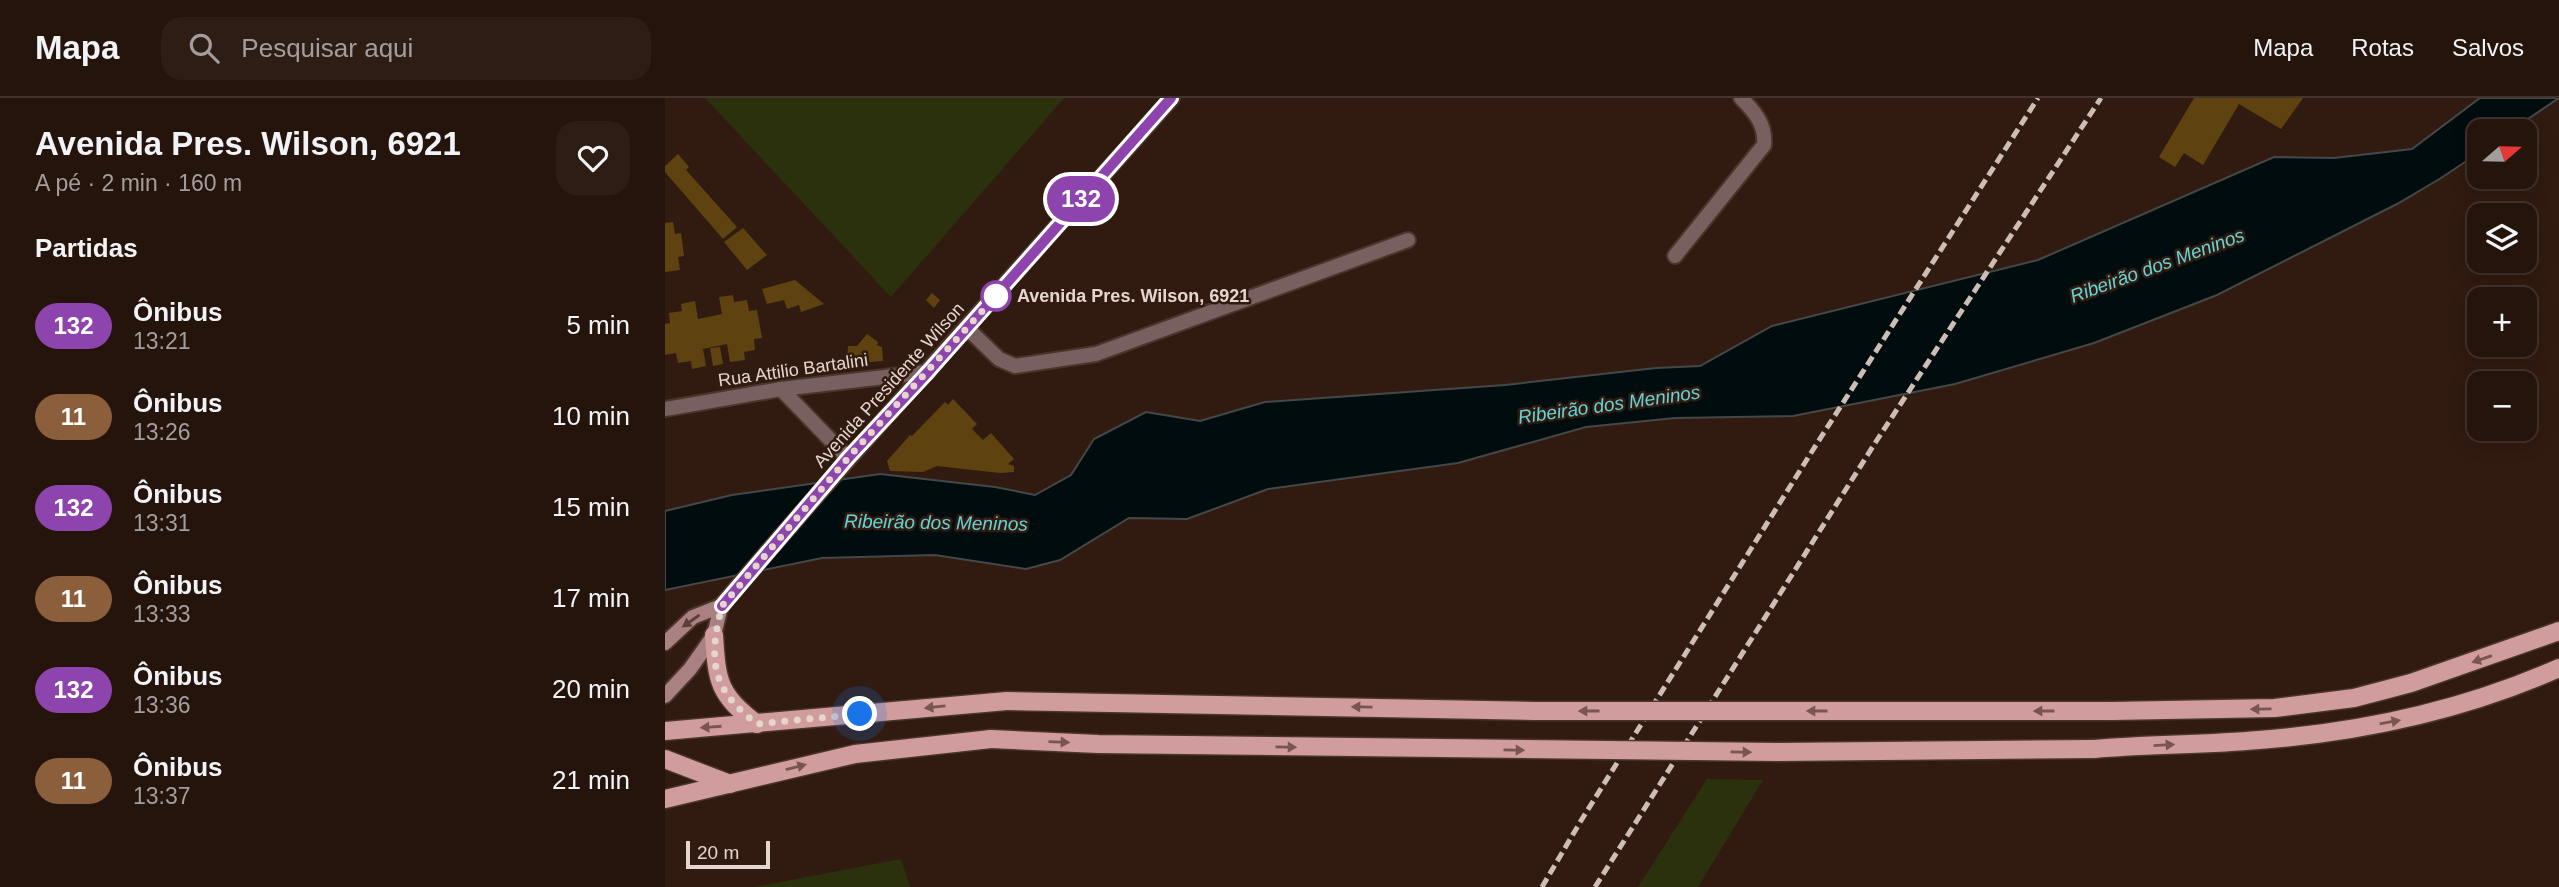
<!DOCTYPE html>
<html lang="pt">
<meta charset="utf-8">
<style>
body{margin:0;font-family:Helvetica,sans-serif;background:#2d1d15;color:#f1f3f6;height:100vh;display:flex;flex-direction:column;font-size:26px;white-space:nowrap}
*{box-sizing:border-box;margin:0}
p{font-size:23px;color:#a39e9d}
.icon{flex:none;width:38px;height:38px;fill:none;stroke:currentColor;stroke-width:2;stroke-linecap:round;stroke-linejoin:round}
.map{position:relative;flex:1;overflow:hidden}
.panel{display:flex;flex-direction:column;background:#25140c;width:665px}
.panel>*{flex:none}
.badge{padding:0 14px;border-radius:23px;font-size:24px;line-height:46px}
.needle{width:46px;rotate:70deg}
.controls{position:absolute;left:1802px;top:21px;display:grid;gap:14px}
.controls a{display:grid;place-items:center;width:70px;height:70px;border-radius:14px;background:#25140c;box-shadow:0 4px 18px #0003,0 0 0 2px #42332d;font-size:35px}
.scale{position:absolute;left:21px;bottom:18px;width:84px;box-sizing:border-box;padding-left:7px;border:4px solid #e4d5ce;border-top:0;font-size:19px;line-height:24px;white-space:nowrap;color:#e4d5ce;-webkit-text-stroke:5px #311b10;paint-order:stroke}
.you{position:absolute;width:35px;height:35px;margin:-18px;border:5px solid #fff;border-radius:50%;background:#1a73e8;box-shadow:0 0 0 10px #1a73e833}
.map>.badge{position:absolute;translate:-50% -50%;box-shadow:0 0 0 4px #fff}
h2{padding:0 35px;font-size:26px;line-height:63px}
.round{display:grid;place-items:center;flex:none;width:74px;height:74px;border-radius:21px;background:#2d1d15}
.overview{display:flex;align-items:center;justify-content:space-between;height:119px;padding:0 35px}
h1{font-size:33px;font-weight:800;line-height:52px}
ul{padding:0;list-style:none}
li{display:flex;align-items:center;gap:21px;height:91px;padding:0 35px}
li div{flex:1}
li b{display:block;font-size:26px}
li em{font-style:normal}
li .badge{min-width:77px;font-weight:700;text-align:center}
header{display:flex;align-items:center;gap:42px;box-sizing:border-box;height:98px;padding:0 35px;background:#25140c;border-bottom:2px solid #42332d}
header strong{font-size:33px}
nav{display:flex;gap:38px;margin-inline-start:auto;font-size:24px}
.search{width:490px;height:63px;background:#2d1d15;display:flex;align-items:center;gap:18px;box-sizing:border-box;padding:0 24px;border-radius:21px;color:#a39e9d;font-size:26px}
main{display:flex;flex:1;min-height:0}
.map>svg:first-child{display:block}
</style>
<header>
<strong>Mapa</strong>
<div class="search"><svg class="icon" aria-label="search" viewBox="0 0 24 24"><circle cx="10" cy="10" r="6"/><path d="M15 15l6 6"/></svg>Pesquisar aqui</div>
<nav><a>Mapa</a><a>Rotas</a><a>Salvos</a></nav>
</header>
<main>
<section class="panel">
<div class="overview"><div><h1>Avenida Pres. Wilson, 6921</h1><p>A pé · 2 min · 160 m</p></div><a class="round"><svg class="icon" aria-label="heart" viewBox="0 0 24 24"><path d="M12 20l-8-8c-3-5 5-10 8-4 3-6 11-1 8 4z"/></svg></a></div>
<h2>Partidas</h2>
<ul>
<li><span class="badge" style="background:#8e44ad;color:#fff">132</span><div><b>Ônibus</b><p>13:21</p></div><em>5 min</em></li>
<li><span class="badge" style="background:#8b5e3c;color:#fff">11</span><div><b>Ônibus</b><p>13:26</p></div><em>10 min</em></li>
<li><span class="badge" style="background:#8e44ad;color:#fff">132</span><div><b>Ônibus</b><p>13:31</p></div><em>15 min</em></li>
<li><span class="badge" style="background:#8b5e3c;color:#fff">11</span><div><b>Ônibus</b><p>13:33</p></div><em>17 min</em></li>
<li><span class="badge" style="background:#8e44ad;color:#fff">132</span><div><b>Ônibus</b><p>13:36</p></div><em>20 min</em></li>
<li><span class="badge" style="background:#8b5e3c;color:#fff">11</span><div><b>Ônibus</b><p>13:37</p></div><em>21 min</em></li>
</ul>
</section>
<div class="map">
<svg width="1894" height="789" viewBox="0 0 1894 789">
<rect width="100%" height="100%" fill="#311b10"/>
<g fill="#2b310d">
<path d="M40,0h359l-173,199z"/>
<path d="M1042,681l56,1 -65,107h-60z"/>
<path d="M236,761l9,28h-156z"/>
</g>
<path fill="#000c0e" stroke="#444848" stroke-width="2" d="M1815,0h79l-49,33h-30v21l-39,26 -44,26 -180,91 -123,48 -139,41 -162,32 -118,2 -89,9 -128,36 -190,26 -81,30 -58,-1 -69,42 -34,9 -91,-14 -113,3 -157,32v-79l67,-16 148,-21 115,13 40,8 36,-20 23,-36 52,-27 54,9 65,-19 240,-17 151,-17 44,-2 72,-40 266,-66 236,-103 60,1 78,-9z"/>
<g fill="#5e4311">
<path d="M1529,0h109l-22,31 -42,-25 -36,61 -19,-12 -9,14 -16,-10z"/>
<path d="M13,56l11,13 -3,3 51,57 -14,12 -58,-67v-6z"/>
<path d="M8,124l2,12 6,-1 3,23 -6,1 2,13 -15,2v-49z"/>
<path d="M78,130l24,27 -20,15 -23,-28z"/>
<path d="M130,182l29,24 -23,8 -2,-7 -12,4 -3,-9 -17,4 -5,-15z"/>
<path d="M267,195l8,7 -6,8 -8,-8z"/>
<path d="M68,197l1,7 13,-2 2,11 8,-1 5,28 -8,1 1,11 -11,2 1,8 -15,2 -3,-18 -24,5 3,17 -14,3 -1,-8 -13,2 -2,-10 -11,2v-31l5,-1 -1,-10 13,-2 -1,-7 14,-3 3,18 24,-5 -3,-17z"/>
<path d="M202,236l11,8 -1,3 5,2 1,14 -36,3 1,-18h9z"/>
<path d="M55,249l3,17 -10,2 -3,-18z"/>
<path d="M288,301l24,25 -5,5 11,11 8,-7 23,26 -6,5 6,2v6l-14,1 -63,-7 -14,6 -33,-1 -3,-10 23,-26 2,1 33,-34 3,3z"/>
</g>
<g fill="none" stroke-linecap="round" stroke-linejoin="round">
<defs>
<g id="service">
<path d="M1010,158l89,-111c2,-20 -9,-33 -23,-47"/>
<path d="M302,230l32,31 16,7 81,-12 312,-114"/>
</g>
<g id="minor">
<path d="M116,291l67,69"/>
<path d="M0,311l116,-20 147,-17"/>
</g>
<g id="secondary">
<path d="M0,545l28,-26 28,-11"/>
<path d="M0,598l25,-27 24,-34 7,-29c147,-172 300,-339 451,-508"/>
</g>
<g id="primary">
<path d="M49,537c3,47 4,59 43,89"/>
<path d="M1447,613l163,-3 79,-10 57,-15 148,-52"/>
<path d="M0,633l342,-30"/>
<path d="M1429,651c55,-5 110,-4 165,-9 104,-8 205,-30 300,-72"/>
<path d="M0,661l65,25"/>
<path d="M0,701l190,-45 136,-15"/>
</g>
</defs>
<use href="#service" stroke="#4a352b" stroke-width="18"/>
<use href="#minor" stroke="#4a352b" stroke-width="18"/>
<use href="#secondary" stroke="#4a352b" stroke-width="18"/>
<use href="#primary" stroke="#4a352b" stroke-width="21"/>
<use href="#service" stroke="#785f60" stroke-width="14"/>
<use href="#minor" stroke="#785f60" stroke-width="14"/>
<use href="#secondary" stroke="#aa8183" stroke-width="14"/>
<use href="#primary" stroke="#d09c9e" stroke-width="18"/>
<g stroke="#ccbdb5" stroke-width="5" stroke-dasharray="10 5" stroke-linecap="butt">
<path d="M877,789l40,-68 234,-374 222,-347"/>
<path d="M930,789l282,-447 224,-342"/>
</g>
<defs>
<g id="primary-bridge">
<path d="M342,603l528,10h577"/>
<path d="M326,641l107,5 679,8 317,-3"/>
</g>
</defs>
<use href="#primary-bridge" stroke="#4a352b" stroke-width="21" stroke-linecap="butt"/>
<use href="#primary-bridge" stroke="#d09c9e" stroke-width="18"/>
</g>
<defs><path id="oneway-solid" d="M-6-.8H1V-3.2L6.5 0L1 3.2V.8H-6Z" transform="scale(1.75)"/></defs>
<use fill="#5b3f38" href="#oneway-solid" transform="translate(26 523) rotate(145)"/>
<g fill="#795550">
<use href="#oneway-solid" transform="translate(1817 561) rotate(161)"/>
<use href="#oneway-solid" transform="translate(270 609) rotate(174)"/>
<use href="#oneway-solid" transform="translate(697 609) rotate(-179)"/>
<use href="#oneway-solid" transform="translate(1596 611) rotate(179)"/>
<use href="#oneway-solid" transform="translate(924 613) rotate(180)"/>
<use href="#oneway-solid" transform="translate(1152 613) rotate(180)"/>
<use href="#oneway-solid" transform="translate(1379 613) rotate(180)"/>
<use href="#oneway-solid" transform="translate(1725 624) rotate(-10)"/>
<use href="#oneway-solid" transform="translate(46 629) rotate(176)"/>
<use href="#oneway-solid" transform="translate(394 644) rotate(2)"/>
<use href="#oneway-solid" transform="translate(1499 647) rotate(-3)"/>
<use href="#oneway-solid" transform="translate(621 649) rotate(1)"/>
<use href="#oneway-solid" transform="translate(849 652) rotate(1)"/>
<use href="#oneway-solid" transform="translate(1076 654) rotate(1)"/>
<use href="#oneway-solid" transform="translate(131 669) rotate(-14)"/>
</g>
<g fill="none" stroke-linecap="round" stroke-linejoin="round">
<defs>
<path id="line" d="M57,508l126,-148 80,-86 243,-274"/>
</defs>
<use href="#line" stroke="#fff" stroke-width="16"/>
<use href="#line" stroke="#8e44ad" stroke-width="10"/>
<path stroke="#e4d5ce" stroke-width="7" stroke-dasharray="0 12.6" d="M195,616l-103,10c-46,-35 -49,-64 -35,-118l126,-148 148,-162"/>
</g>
<circle fill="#fff" stroke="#8e44ad" stroke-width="3.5" cx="331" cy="198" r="14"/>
<g text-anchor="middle" stroke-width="5" stroke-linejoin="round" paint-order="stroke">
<g font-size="18" font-weight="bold" fill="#e4d5ce" stroke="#311b10" text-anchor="start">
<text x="352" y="204">Avenida Pres. Wilson, 6921</text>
</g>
<g font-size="18" fill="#e4d5ce" stroke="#311b10">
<text transform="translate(128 272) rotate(-8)" y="6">Rua Attilio Bartalini</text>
<text transform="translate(224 287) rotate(-48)" y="6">Avenida Presidente Wilson</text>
</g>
<g font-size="19" font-style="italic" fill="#62d4d9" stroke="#311b10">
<text transform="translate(1492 167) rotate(-20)" y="7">Ribeirão dos Meninos</text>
<text transform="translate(944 306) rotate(-8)" y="7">Ribeirão dos Meninos</text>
<text transform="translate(271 424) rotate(1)" y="7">Ribeirão dos Meninos</text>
</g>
</g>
</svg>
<div class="controls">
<a><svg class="needle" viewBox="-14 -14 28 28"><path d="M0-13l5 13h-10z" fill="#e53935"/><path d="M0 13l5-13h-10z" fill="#a39e9d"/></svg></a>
<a><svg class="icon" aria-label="layers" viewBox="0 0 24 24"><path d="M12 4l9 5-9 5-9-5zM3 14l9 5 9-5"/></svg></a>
<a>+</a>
<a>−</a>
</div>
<div class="scale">20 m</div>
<div class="you" style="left:195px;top:616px"></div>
<b class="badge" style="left:416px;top:101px;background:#8e44ad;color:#fff">132</b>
</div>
</main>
